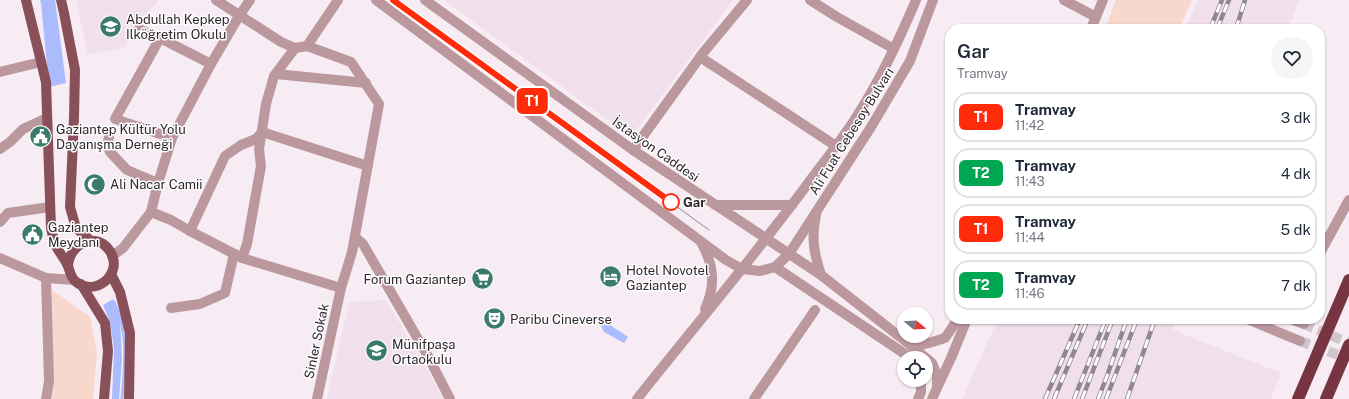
<!DOCTYPE html>
<html lang="tr">
<meta charset="utf-8">
<style>
body{margin:0;font-family:"Public Sans",sans-serif;background:#f6f6f7;color:#1f2937;height:100vh;display:flex;flex-direction:column;font-size:15px;white-space:nowrap}
*{box-sizing:border-box;margin:0}
p{font-size:13px;color:#747a83}
.icon{flex:none;width:22px;height:22px;fill:none;stroke:currentColor;stroke-width:2;stroke-linecap:round;stroke-linejoin:round}
.map{position:relative;flex:1;overflow:hidden}
.drawer{position:absolute;left:945px;top:24px;width:380px;height:300px;display:flex;flex-direction:column;background:#fff;border-radius:16px;box-shadow:0 1px 3px #0004}
.drawer>*{flex:none}
.badge{padding:0 8px;border-radius:6px;font-size:14px;line-height:26px}
.needle{width:26px;rotate:108deg}
.buttons{position:absolute;left:897px;top:307px;display:grid;gap:8px}
.buttons a{display:grid;place-items:center;width:36px;height:36px;border-radius:50%;background:#fff;box-shadow:0 1px 3px #0004;font-size:20px}
.map>.badge{position:absolute;translate:-50% -50%;box-shadow:0 0 0 2px #fff}
.round{display:grid;place-items:center;flex:none;width:42px;height:42px;border-radius:21px;background:#f6f6f7}
.summary{display:flex;align-items:center;justify-content:space-between;height:68px;padding:0 12px}
h1{font-size:19px;font-weight:600;line-height:30px}
ul{padding:0;list-style:none}
li{display:flex;align-items:center;gap:12px;height:50px;margin:0 8px 6px;padding:0 4px;border:2px solid #e0e1e3;border-radius:16px}
li div{flex:1}
li b{display:block;font-size:15px}
li em{font-style:normal}
li .badge{min-width:44px;font-weight:700;text-align:center}
.map>svg:first-child{display:block}
</style>
<div class="map">
<svg width="1349" height="399" viewBox="0 0 1349 399">
<rect width="100%" height="100%" fill="#f7ecf3"/>
<g fill="#f1dfec">
<path d="M76,0h83l-15,15 -19,32 -37,8z"/>
<path d="M444,0h289l-102,137z"/>
<path d="M1198,0h101l-11,29h-103z"/>
<path d="M386,300l58,99h-117l22,-97z"/>
<path d="M998,319h179l-4,11 108,43 -10,26h-309z"/>
</g>
<g fill="#f8d8cc">
<path d="M1116,0h76l-13,29h-74z"/>
<path d="M52,290l38,27 7,36 -4,46h-44l1,-95z"/>
</g>
<g fill="#aabcfd">
<path d="M40,0h15l11,83 -17,4 -8,-84z"/>
<path d="M113,299l7,23 2,37 -3,40h-7l2,-50 -4,-27 -7,-17z"/>
<path d="M604,321l24,16 -4,6 -20,-11 -5,-10z"/>
</g>
<g fill="none" stroke-linecap="round" stroke-linejoin="round">
<path stroke="#aabcfd" stroke-width="3" d="M114,302c15,30 11,64 8,97"/>
<g stroke="#cfc5cb" stroke-width="10" stroke-dasharray="10 5" stroke-linecap="butt">
<path d="M1304,324l45,19"/>
<path d="M1300,341l49,18"/>
</g>
<g stroke="#bb989d" stroke-width="10">
<path d="M216,0l65,42 14,6 12,-2 44,16 28,42 -27,148 -11,36 -24,111"/>
<path d="M376,0l350,260 16,9 18,2 15,-4 14,-13 82,-127 39,-66 23,-61"/>
<path d="M425,0l208,150 188,125 92,72 19,16 3,7 2,6v12l-5,11"/>
<path d="M810,0l27,17 57,32"/>
<path d="M1064,0l32,17"/>
<path d="M139,29l21,9 51,26"/>
<path d="M1091,29l12,-29"/>
<path d="M160,38l-45,81 57,19"/>
<path d="M307,46l31,-46"/>
<path d="M700,57l136,89"/>
<path d="M0,72l41,-10"/>
<path d="M276,74l90,9"/>
<path d="M109,137l-2,8 3,7 17,18 31,13"/>
<path d="M0,149l10,-7 13,-13 24,-11"/>
<path d="M633,150l70,-97 44,-53"/>
<path d="M715,205h77"/>
<path d="M151,212l20,8 19,11 52,27 99,30"/>
<path d="M816,215c-5,23 -2,38 5,60"/>
<path d="M0,222l8,-9 42,-6"/>
<path d="M190,231l35,-75 16,-11 15,-6 6,-7 106,34"/>
<path d="M355,237l8,7 66,114 21,41"/>
<path d="M701,242c13,23 15,43 4,67"/>
<path d="M1320,253l29,-53"/>
<path d="M112,256l11,-8 28,-36 7,-29 14,-45 39,-74 28,-48 11,-16"/>
<path d="M0,258l46,20 28,2"/>
<path d="M242,258l5,-14 14,-78 -2,-17 7,-45 8,-28 21,-28"/>
<path d="M775,267l136,91"/>
<path d="M171,308l29,-4 25,-11 9,-39"/>
<path d="M1247,319l53,22"/>
<path d="M1291,319l13,5"/>
<path d="M913,347l16,-4 16,-5 13,-19"/>
<path d="M938,386l13,-28 16,-39"/>
<path d="M46,399l3,-18 -3,-103"/>
<path d="M637,399c57,-72 117,-142 172,-217 17,-23 36,-46 51,-71 22,-35 40,-73 56,-111"/>
<path d="M754,399l61,-89"/>
<path d="M918,399l3,-7v-12"/>
</g>
<g stroke="#8a505a" stroke-width="10">
<path d="M26,0l20,82 5,146c1,6 3,12 5,18 3,6 8,12 11,18 3,6 3,12 8,17 19,17 48,-6 36,-28 -12,-22 -41,-12 -43,13"/>
<path d="M61,0l3,13 11,57 -1,48 -4,89 6,21 15,13"/>
<path d="M111,274l9,18 10,41 -1,66"/>
<path d="M81,284l24,39 3,28 -4,48"/>
</g>
<g stroke="#773542" stroke-width="12">
<path d="M1298,399l51,-119"/>
<path d="M1326,399l23,-54"/>
</g>
<path stroke="#90888d" stroke-width="1" d="M393,0l316,230"/>
<defs>
<g id="rail">
<path d="M1210,29l12,-29"/>
<path d="M1217,29l12,-29"/>
<path d="M1236,29l9,-29"/>
<path d="M1045,399l35,-80"/>
<path d="M1054,399l34,-80"/>
<path d="M1074,399l32,-80"/>
<path d="M1082,399l31,-80"/>
<path d="M1098,399l9,-23 20,-57"/>
<path d="M1106,399l31,-80"/>
<path d="M1127,399l28,-80"/>
</g>
</defs>
<use href="#rail" stroke="#90888d" stroke-width="4.5"/>
<use href="#rail" stroke="#fefcfe" stroke-width="3" stroke-dasharray="9" stroke-linecap="butt"/>
</g>
<g fill="none" stroke-linecap="round" stroke-linejoin="round">
<defs>
<path id="line" d="M393,0l278,202"/>
</defs>
<use href="#line" stroke="#fff" stroke-width="9"/>
<use href="#line" stroke="#ff2b0a" stroke-width="6"/>
</g>
<defs>
<symbol id="school-disc" viewBox="-11 -11 22 22"><circle r="9.5" fill="#3a7b6a" stroke="#fefcfe"/><path d="M0-5L7-2L0 1L-7-2ZM-4 1L0 2.5L4 1V4Q0 6-4 4Z" fill="#fff"/></symbol>
<symbol id="civic-disc" viewBox="-11 -11 22 22"><circle r="9.5" fill="#3a7b6a" stroke="#fefcfe"/><path d="M-.6-6.5H3V-4.5H.6V-3L4-1V1h2V6H-6V1h2V-1L-.6-3ZM-1.2 2.5V6h2.4V2.5Z" fill="#fff"/></symbol>
<symbol id="mosque-disc" viewBox="-11 -11 22 22"><circle r="9.5" fill="#3a7b6a" stroke="#fefcfe"/><path d="M3.5-4.9A6 6 0 1 0 3.5 4.9A5 5 0 1 1 3.5-4.9Z" fill="#fff"/></symbol>
<symbol id="hotel-disc" viewBox="-11 -11 22 22"><circle r="9.5" fill="#3a7b6a" stroke="#fefcfe"/><path d="M-6-4.5h1.5V1H6V5H4.5V3h-9V5H-6ZM-4 0a1.8 1.8 0 1 1 3.6 0ZM.5 0V-2.5h3Q6-2.5 6 0Z" fill="#fff"/></symbol>
<symbol id="supermarket-disc" viewBox="-11 -11 22 22"><circle r="9.5" fill="#3a7b6a" stroke="#fefcfe"/><path d="M-6-5.5h2.5l.6 2H6L4.5 2H-2.5L-4.4-4H-6ZM-1.5 3.2a1.3 1.3 0 1 0 .1 0ZM3 3.2a1.3 1.3 0 1 0 .1 0Z" fill="#fff"/></symbol>
<symbol id="theatre-disc" viewBox="-11 -11 22 22"><circle r="9.5" fill="#3a7b6a" stroke="#fefcfe"/><path d="M-5-5.5Q0-4 5-5.5V0Q5 5 0 6Q-5 5-5 0ZM-3.3-2.5H-1v1.5H-3.3ZM1-2.5H3.3v1.5H1ZM-2.8 1Q0 5.5 2.8 1Z" fill="#fff"/></symbol>
</defs>
<g fill-rule="evenodd">
<use href="#school-disc" x="98" y="14" width="25" height="25"/>
<use href="#civic-disc" x="28" y="124" width="25" height="25"/>
<use href="#mosque-disc" x="82" y="172" width="25" height="25"/>
<use href="#civic-disc" x="20" y="222" width="25" height="25"/>
<use href="#hotel-disc" x="598" y="264" width="25" height="25"/>
<use href="#supermarket-disc" x="470" y="266" width="25" height="25"/>
<use href="#theatre-disc" x="482" y="306" width="25" height="25"/>
<use href="#school-disc" x="364" y="338" width="25" height="25"/>
</g>
<circle fill="#fff" stroke="#ff2b0a" stroke-width="2" cx="671" cy="202" r="8"/>
<g text-anchor="middle" stroke-width="3" stroke-linejoin="round" paint-order="stroke">
<g font-size="13" fill="#2d292c" stroke="#fefcfe" text-anchor="start">
<text x="126" y="24">Abdullah Kepkep<tspan x="126" dy="15">Ilköğretim Okulu</tspan></text>
<text x="56" y="134">Gaziantep Kültür Yolu<tspan x="56" dy="15">Dayanışma Derneği</tspan></text>
<text x="110" y="189">Ali Nacar Camii</text>
<text x="48" y="232">Gaziantep<tspan x="48" dy="15">Meydanı</tspan></text>
<text x="626" y="275">Hotel Novotel<tspan x="626" dy="15">Gaziantep</tspan></text>
<text x="466" y="284" text-anchor="end">Forum Gaziantep</text>
<text x="510" y="324">Paribu Cineverse</text>
<text x="392" y="349">Münifpaşa<tspan x="392" dy="15">Ortaokulu</tspan></text>
</g>
<g font-size="13" fill="#2d292c" stroke="#fefcfe">
<text transform="translate(851 131) rotate(-58)" y="5">Ali Fuat Cebesoy Bulvarı</text>
<text transform="translate(656 149) rotate(35)" y="5">İstasyon Caddesi</text>
<text transform="translate(316 341) rotate(-78)" y="5">Sinler Sokak</text>
</g>
<g font-size="13" font-weight="bold" fill="#2d292c" stroke="#fefcfe" text-anchor="start">
<text x="683" y="207">Gar</text>
</g>
</g>
</svg>
<div class="buttons">
<a><svg class="needle" viewBox="-14 -14 28 28"><path d="M0-13l5 13h-10z" fill="#e53935"/><path d="M0 13l5-13h-10z" fill="#747a83"/></svg></a>
<a><svg class="icon" aria-label="locate" viewBox="0 0 24 24"><circle cx="12" cy="12" r="6"/><path d="M12 2v4M12 18v4M2 12h4M18 12h4"/></svg></a>
</div>
<b class="badge" style="left:532px;top:101px;background:#ff2b0a;color:#fff">T1</b>
<section class="drawer">
<div class="summary"><div><h1>Gar</h1><p>Tramvay</p></div><a class="round"><svg class="icon" aria-label="heart" viewBox="0 0 24 24"><path d="M12 20l-8-8c-3-5 5-10 8-4 3-6 11-1 8 4z"/></svg></a></div>
<ul>
<li><span class="badge" style="background:#ff2b0a;color:#fff">T1</span><div><b>Tramvay</b><p>11:42</p></div><em>3 dk</em></li>
<li><span class="badge" style="background:#00a651;color:#fff">T2</span><div><b>Tramvay</b><p>11:43</p></div><em>4 dk</em></li>
<li><span class="badge" style="background:#ff2b0a;color:#fff">T1</span><div><b>Tramvay</b><p>11:44</p></div><em>5 dk</em></li>
<li><span class="badge" style="background:#00a651;color:#fff">T2</span><div><b>Tramvay</b><p>11:46</p></div><em>7 dk</em></li>
</ul>
</section>
</div>
